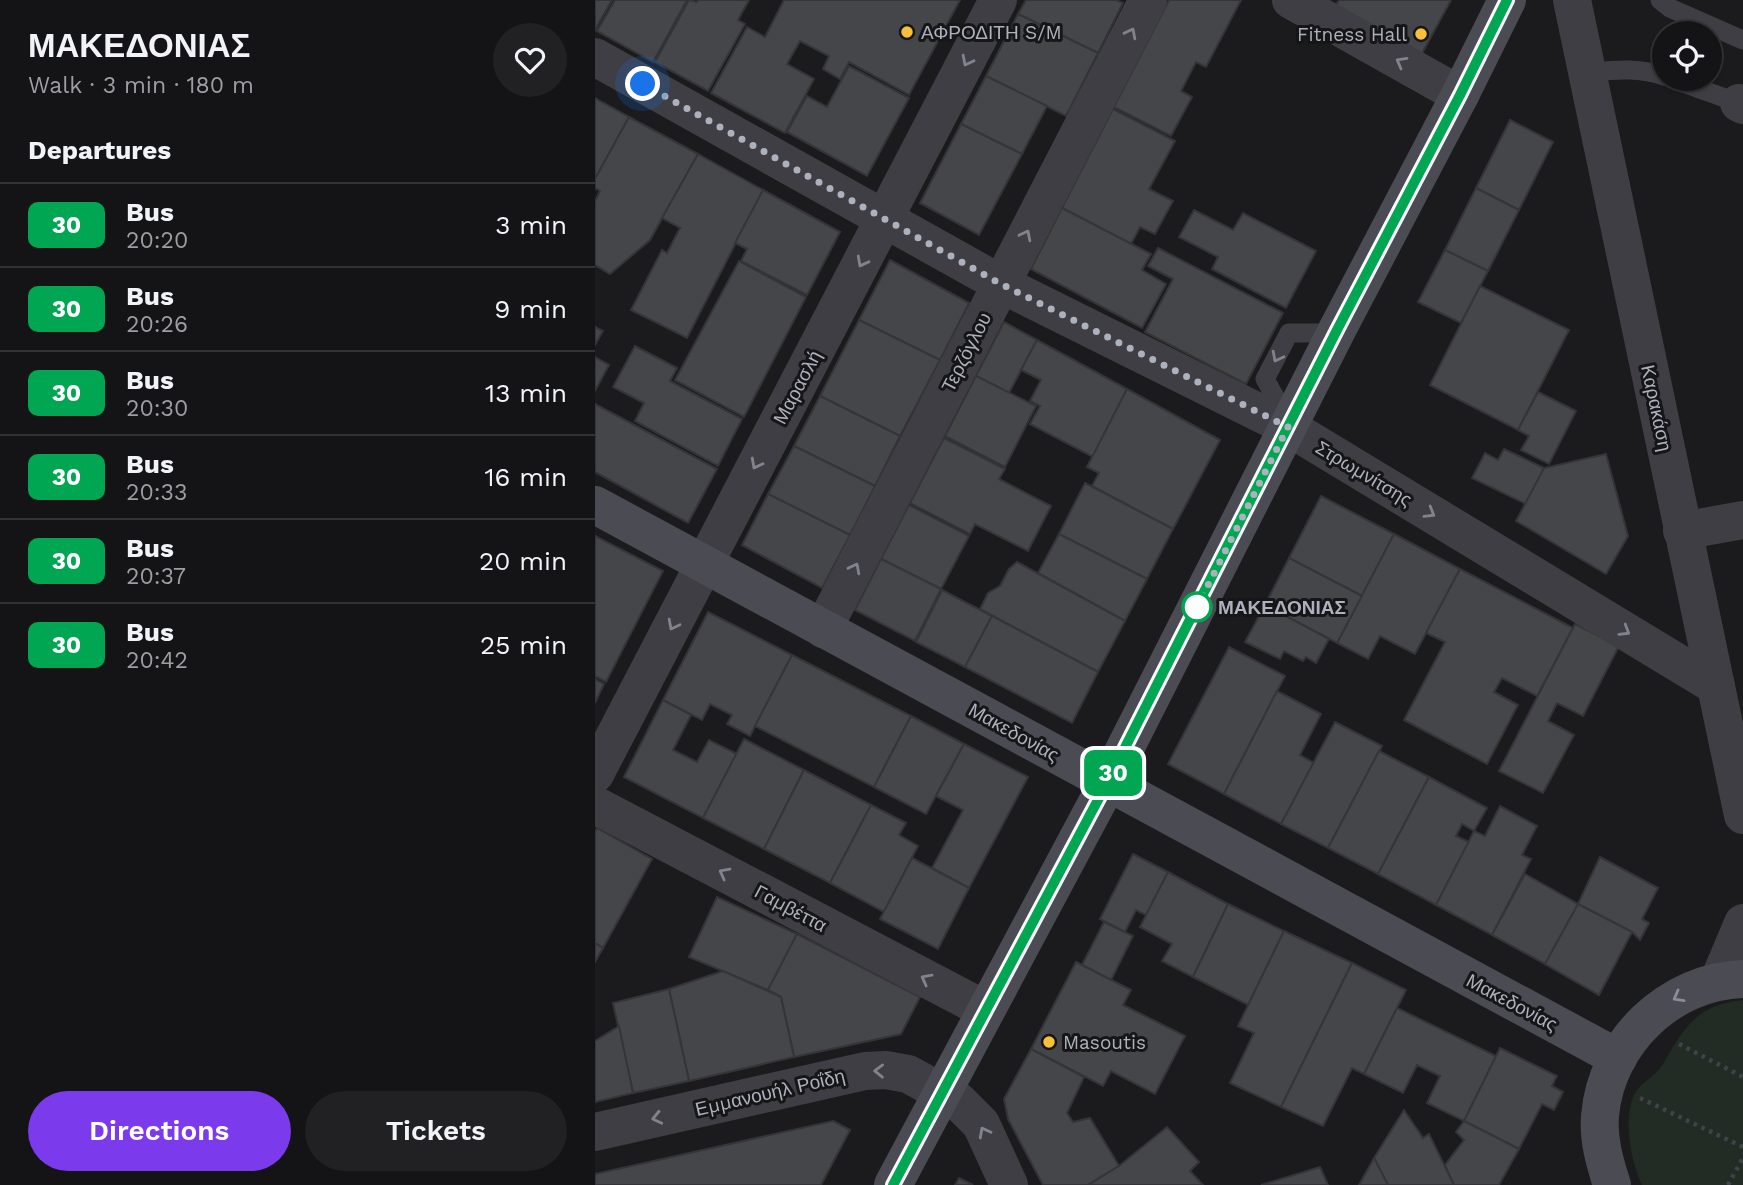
<!DOCTYPE html>
<meta charset="utf-8">
<style>
body{margin:0;font-family:"Work Sans",sans-serif;background:#212123;color:#f1f3f6;height:100vh;display:flex;flex-direction:column;font-size:26px;white-space:nowrap}
*{box-sizing:border-box;margin:0}
p{font-size:23px;color:#9d9ea1}
.icon{flex:none;width:38px;height:38px;fill:none;stroke:currentColor;stroke-width:2;stroke-linecap:round;stroke-linejoin:round}
.map{position:relative;flex:1;overflow:hidden}
.side{display:flex;flex-direction:column;background:#141416;width:595px}
.side>*{flex:none}
.badge{padding:0 14px;border-radius:10px;font-size:24px;line-height:46px}
.tools{position:absolute;left:1057px;top:21px;display:grid;gap:14px}
.tools a{display:grid;place-items:center;width:70px;height:70px;border-radius:50%;background:#141416;box-shadow:0 2px 5px #0004,0 0 0 2px #333335;font-size:35px}
.you{position:absolute;width:35px;height:35px;margin:-18px;border:5px solid #fff;border-radius:50%;background:#1a73e8;box-shadow:0 0 0 10px #1a73e833}
.map>.badge{position:absolute;translate:-50% -50%;box-shadow:0 0 0 4px #fff}
h2{padding:0 28px;font-size:26px;line-height:63px}
.round{display:grid;place-items:center;flex:none;width:74px;height:74px;border-radius:37px;background:#212123}
.overview{display:flex;align-items:center;justify-content:space-between;height:119px;padding:0 28px}
h1{font-size:33px;font-weight:600;line-height:52px}
.action{display:flex;gap:14px;margin-top:auto;padding:14px 28px}
.action a{flex:1;height:80px;border-radius:42px;background:#7c3aed;color:#fff;font-size:28px;font-weight:600;line-height:80px;text-align:center}
.action a+a{background:#212123;color:#f1f3f6}
ul{padding:0;list-style:none}
li{display:flex;align-items:center;gap:21px;height:84px;padding:0 28px;border-top:2px solid #333335}
li div{flex:1}
li b{display:block;font-size:26px}
li em{font-style:normal}
li .badge{min-width:77px;font-weight:700;text-align:center}
main{display:flex;flex:1;min-height:0}
.map>svg:first-child{display:block}
</style>
<main>
<section class="side">
<div class="overview"><div><h1>ΜΑΚΕΔΟΝΙΑΣ</h1><p>Walk · 3 min · 180 m</p></div><a class="round"><svg class="icon" aria-label="heart" viewBox="0 0 24 24"><path d="M12 20l-8-8c-3-5 5-10 8-4 3-6 11-1 8 4z"/></svg></a></div>
<h2>Departures</h2>
<ul>
<li><span class="badge" style="background:#00a651;color:#fff">30</span><div><b>Bus</b><p>20:20</p></div><em>3 min</em></li>
<li><span class="badge" style="background:#00a651;color:#fff">30</span><div><b>Bus</b><p>20:26</p></div><em>9 min</em></li>
<li><span class="badge" style="background:#00a651;color:#fff">30</span><div><b>Bus</b><p>20:30</p></div><em>13 min</em></li>
<li><span class="badge" style="background:#00a651;color:#fff">30</span><div><b>Bus</b><p>20:33</p></div><em>16 min</em></li>
<li><span class="badge" style="background:#00a651;color:#fff">30</span><div><b>Bus</b><p>20:37</p></div><em>20 min</em></li>
<li><span class="badge" style="background:#00a651;color:#fff">30</span><div><b>Bus</b><p>20:42</p></div><em>25 min</em></li>
</ul>
<div class="action"><a>Directions</a><a>Tickets</a></div>
</section>
<div class="map">
<svg width="1148" height="1185" viewBox="0 0 1148 1185">
<rect width="100%" height="100%" fill="#1b1b1d"/>
<path fill="#222c24" d="M1148,1000v185h-101c-11,-24 -19,-64 -8,-90 6,-13 22,-18 29,-31 21,-36 33,-59 80,-64z"/>
<g fill="#45464a" stroke="#353539" stroke-width="2">
<path d="M0,0h17l-17,30z"/>
<path d="M20,0h72l-34,62 -56,-31z"/>
<path d="M94,0l8,2 1,-2h51l-11,20 7,4 -37,67 -53,-29z"/>
<path d="M189,0h176l-51,95 -60,-33 -9,17 -17,-10 6,-13 -29,-15 -13,23 27,15 -29,54 -74,-40 36,-66 18,10z"/>
<path d="M431,0h90l7,3 -25,50 -80,-39z"/>
<path d="M574,0h72l-35,67 -10,-5 -15,29 11,6 -21,39 -57,-29z"/>
<path d="M744,0h112l-32,59 -87,-47z"/>
<path d="M423,14l80,39 -32,63 -80,-40z"/>
<path d="M254,66l60,32 -42,78 -80,-44 20,-36 20,11z"/>
<path d="M391,76l61,30 -25,48 -61,-30z"/>
<path d="M0,98l34,19 -34,62z"/>
<path d="M518,109l62,32 -26,48 24,12 -18,33 -15,-7 -9,17 -69,-36z"/>
<path d="M34,117l69,37 -48,86 -40,34 -15,-9v-64l5,-10 -5,-3v-9z"/>
<path d="M915,120l43,22 -34,68 -43,-22z"/>
<path d="M366,124l61,30 -43,81 -59,-32z"/>
<path d="M103,154l65,36 -76,148 -56,-28 31,-60 5,3 13,-25 -18,-10z"/>
<path d="M881,188l43,22 -31,61 -43,-21z"/>
<path d="M168,190l77,42 -33,63 -66,-34 6,-12 -12,-6z"/>
<path d="M467,208l89,46 -9,16 24,14 -24,44 -111,-59z"/>
<path d="M599,210l39,20 10,-17 73,38 -30,57 -74,-39 6,-12 -39,-20z"/>
<path d="M563,248l125,65 -37,71 -101,-52 28,-53 -25,-13z"/>
<path d="M850,250l43,21 -27,52 -43,-21z"/>
<path d="M295,260l79,43 -29,57 -81,-40z"/>
<path d="M144,261l67,36 -62,120 -69,-37z"/>
<path d="M885,286l89,44 -51,100 -88,-45z"/>
<path d="M264,320l81,40 -40,76 -80,-40z"/>
<path d="M409,322l33,18 -28,53 -33,-17z"/>
<path d="M0,327l8,4 -8,14z"/>
<path d="M442,340l90,49 -34,68 -63,-33 10,-18 -10,-5 11,-21 -20,-10z"/>
<path d="M40,346l42,22 -7,13 72,38 -24,47 -83,-45 9,-18 -31,-16z"/>
<path d="M0,357l14,8 -14,26z"/>
<path d="M381,376l60,30 -31,61 -60,-31z"/>
<path d="M532,389l93,51 -47,89 -81,-43 7,-13 -12,-6z"/>
<path d="M943,392l38,19 -27,53 -28,-14 8,-14 -11,-6z"/>
<path d="M225,396l80,40 -25,50 -81,-40z"/>
<path d="M0,404l122,65 -29,54 -93,-51z"/>
<path d="M349,438l61,31 -6,10 52,27 -23,45 -53,-27 -5,10 -60,-31z"/>
<path d="M199,446l81,40 -25,49 -82,-41z"/>
<path d="M909,449l40,19 -18,36 -54,-26 13,-25 13,7z"/>
<path d="M1011,454l22,82 -22,38 -90,-53 28,-53z"/>
<path d="M490,483l88,46 -26,50 -88,-45z"/>
<path d="M173,494l82,41 -28,53 -80,-43z"/>
<path d="M726,496l73,38 -32,62 -73,-38z"/>
<path d="M314,505l60,31 -28,53 -60,-30z"/>
<path d="M464,534l88,45 -22,42 -87,-48z"/>
<path d="M799,534l66,35 -45,85 -35,-18 -12,23 -31,-16z"/>
<path d="M0,536l68,35 -57,111 -11,-6z"/>
<path d="M694,558l73,38 -25,47 -72,-38z"/>
<path d="M286,559l60,30 -26,52 -60,-31z"/>
<path d="M422,562l108,59 -27,51 -118,-63 8,-16 12,-7 9,-17z"/>
<path d="M865,569l113,59 -36,68 -35,-18 -8,14 24,13 -31,59 -83,-44 41,-78 -19,-9z"/>
<path d="M347,590l50,26 -27,51 -49,-25z"/>
<path d="M670,605l64,34 -13,24 -10,-6 -3,4 -19,-10 -4,8 -35,-17z"/>
<path d="M113,612l84,43 -42,81 -23,-12 5,-9 -22,-11 -8,16 -39,-20z"/>
<path d="M397,616l106,56 -26,51 -107,-56z"/>
<path d="M980,624l44,22 -36,70 -26,-13 -9,18 26,14 -31,58 -44,-22z"/>
<path d="M634,647l56,29 -61,118 -56,-30z"/>
<path d="M197,655l119,61 -37,71 -119,-61z"/>
<path d="M0,679l9,5 -9,19z"/>
<path d="M682,691l44,23 -21,41 14,8 -33,61 -57,-30z"/>
<path d="M68,700l28,15 -18,35 24,12 12,-22 28,14 -34,64 -79,-41z"/>
<path d="M316,716l53,28 -38,70 -52,-27z"/>
<path d="M740,722l47,24 -54,102 -47,-24z"/>
<path d="M149,739l60,31 -40,79 -61,-31z"/>
<path d="M369,744l64,33 -59,111 -37,-20 31,-58 -27,-14z"/>
<path d="M784,751l50,26 -51,97 -50,-26z"/>
<path d="M209,770l67,35 -41,78 -66,-34z"/>
<path d="M834,777l58,31 -13,23 -12,-7 -6,12 13,6 -33,63 -58,-31z"/>
<path d="M276,805l35,18 -7,12 19,11 -34,66 -54,-29z"/>
<path d="M905,806l37,20 -15,29 9,4 -39,76 -56,-30 38,-74 11,5z"/>
<path d="M2,828l55,31 -49,89 -8,-5v-111z"/>
<path d="M538,854l35,18 -22,43 -10,-5 -11,22 -25,-13z"/>
<path d="M1005,857l58,31 -16,31 7,4 -9,17 -8,-8 -54,-28z"/>
<path d="M317,858l57,30 -31,61 -58,-30z"/>
<path d="M573,872l60,32 -35,73 -31,-16 10,-17 -32,-17z"/>
<path d="M930,874l53,30 -33,60 -53,-29z"/>
<path d="M122,897l80,37 -29,56 -79,-33z"/>
<path d="M633,904l56,27 -36,74 -55,-28z"/>
<path d="M983,904l54,28 -33,63 -54,-31z"/>
<path d="M509,922l29,14 -22,44 -29,-15z"/>
<path d="M689,931l68,32 -71,144 -51,-24 24,-50 -16,-7z"/>
<path d="M202,934l123,63 -19,37 -107,23 -13,-60 -13,-7z"/>
<path d="M0,943l8,5 -8,14z"/>
<path d="M481,962l55,28 -8,15 62,31 -30,58 -44,-23 -8,15 -72,-37z"/>
<path d="M757,963l54,27 -42,84 -12,-6 -29,58 -42,-19z"/>
<path d="M128,971l58,26 13,60 -105,24 -20,-92z"/>
<path d="M74,989l20,92 -56,12 -20,-90z"/>
<path d="M802,1008l99,48 -32,65 -37,-18 13,-27 -23,-11 -14,28 -39,-19z"/>
<path d="M24,1026l14,67 -38,9v-61z"/>
<path d="M905,1048l57,28 -5,10 11,6 -9,18 -12,-6 -23,45 -55,-28z"/>
<path d="M436,1049l53,28 -17,36 6,9 17,-4 29,48 -31,19h-45l-35,-66 -4,-20z"/>
<path d="M809,1110l19,28 6,-4 25,51h-66l-14,-27z"/>
<path d="M238,1121l17,9 -29,55h-226v-11z"/>
<path d="M869,1121l55,28 -20,36h-45l-9,-20 19,-25 -8,-8z"/>
<path d="M572,1127l32,35 -9,9 13,14h-115l31,-19z"/>
<path d="M779,1158l14,27h-29z"/>
<path d="M725,1167l8,18h-67z"/>
<path d="M364,1178l14,7h-18z"/>
</g>
<g fill="none" stroke-linecap="round" stroke-linejoin="round">
<g stroke="#42434a" stroke-width="4.5" stroke-dasharray="3.5 5" stroke-linecap="butt">
<path d="M1084,1044l64,33"/>
<path d="M1045,1098l103,49"/>
<path d="M1133,1185l15,-27"/>
</g>
<g stroke="#3e3e44" stroke-width="19">
<path d="M1065,0l10,8 73,32"/>
<path d="M991,72c27,-2 53,-5 78,4"/>
<path d="M1077,79l67,24 3,-4"/>
<path d="M685,406l-15,-27 24,-46h30"/>
</g>
<g stroke="#3e3e44" stroke-width="38">
<path d="M696,0l169,95"/>
<path d="M977,0l171,815"/>
<path d="M0,57l406,227 287,143 428,259"/>
<path d="M1144,103l4,2"/>
<path d="M1087,531l61,-11"/>
<path d="M228,629l325,-629"/>
<path d="M0,774l403,-774"/>
<path d="M0,805l391,205"/>
<path d="M1124,980l24,-57"/>
<path d="M0,1132l270,-61 21,-1 22,4 50,27 23,23 28,61"/>
</g>
<g stroke="#4a4b53" stroke-width="38">
<path d="M0,505l1023,553"/>
<path d="M298,1185l214,-401 231,-456 122,-233 47,-95"/>
<path d="M1017,1185c-7,-22 -14,-45 -12,-69 6,-74 70,-135 143,-137"/>
</g>
</g>
<defs><path id="oneway-chevron" d="M-2-3.5L2.5 0L-2 3.5" fill="none" stroke-width="1.6" stroke-linecap="round" stroke-linejoin="round" transform="scale(1.75)"/></defs>
<g stroke="#81838d">
<use href="#oneway-chevron" transform="translate(536 33) rotate(-63)"/>
<use href="#oneway-chevron" transform="translate(372 61) rotate(117)"/>
<use href="#oneway-chevron" transform="translate(806 62) rotate(-151)"/>
<use href="#oneway-chevron" transform="translate(431 235) rotate(-63)"/>
<use href="#oneway-chevron" transform="translate(267 262) rotate(118)"/>
<use href="#oneway-chevron" transform="translate(682 357) rotate(117)"/>
<use href="#oneway-chevron" transform="translate(161 464) rotate(118)"/>
<use href="#oneway-chevron" transform="translate(835 513) rotate(31)"/>
<use href="#oneway-chevron" transform="translate(260 568) rotate(-63)"/>
<use href="#oneway-chevron" transform="translate(78 625) rotate(117)"/>
<use href="#oneway-chevron" transform="translate(1030 631) rotate(31)"/>
<use href="#oneway-chevron" transform="translate(129 873) rotate(-152)"/>
<use href="#oneway-chevron" transform="translate(331 979) rotate(-152)"/>
<use href="#oneway-chevron" transform="translate(284 1071) rotate(-179)"/>
<use href="#oneway-chevron" transform="translate(62 1118) rotate(167)"/>
<use href="#oneway-chevron" transform="translate(389 1132) rotate(-118)"/>
</g>
<use stroke="#8a8d98" href="#oneway-chevron" transform="translate(1083 997) rotate(151)"/>
<g fill="none" stroke-linecap="round" stroke-linejoin="round">
<defs>
<path id="line" d="M298,1185l214,-402 231,-455 122,-233 47,-95"/>
</defs>
<use href="#line" stroke="#fff" stroke-width="16"/>
<use href="#line" stroke="#00a651" stroke-width="10"/>
<path stroke="#adb1bd" stroke-width="7" stroke-dasharray="0 12.6" d="M48,84l358,200 287,143 -96,190 5,-10"/>
</g>
<g fill="#f8bf38" stroke="#161618" stroke-width="2.5">
<circle cx="312" cy="32" r="7"/>
<circle cx="826" cy="34" r="7"/>
<circle cx="454" cy="1042" r="7"/>
</g>
<circle fill="#fff" stroke="#00a651" stroke-width="3.5" cx="602" cy="607" r="14"/>
<g text-anchor="middle" stroke-width="6" stroke-linejoin="round" paint-order="stroke">
<g font-size="19" fill="#adb1bd" stroke="#161618" text-anchor="start">
<text x="326" y="39">ΑΦΡΟΔΙΤΗ S/M</text>
<text x="812" y="41" text-anchor="end">Fitness Hall</text>
<text x="468" y="1049">Masoutis</text>
</g>
<g font-size="19" fill="#adb1bd" stroke="#161618">
<text transform="translate(371 352) rotate(-63)" y="7">Τερζόγλου</text>
<text transform="translate(202 387) rotate(-62)" y="7">Μαρασλή</text>
<text transform="translate(1062 408) rotate(78)" y="7">Καρακάση</text>
<text transform="translate(769 473) rotate(31)" y="7">Στρωμνίτσης</text>
<text transform="translate(419 732) rotate(29)" y="7">Μακεδονίας</text>
<text transform="translate(196 908) rotate(28)" y="7">Γαμβέττα</text>
<text transform="translate(917 1002) rotate(28)" y="7">Μακεδονίας</text>
<text transform="translate(175 1092) rotate(-13)" y="7">Εμμανουήλ Ροΐδη</text>
</g>
<g font-size="19" font-weight="bold" fill="#adb1bd" stroke="#161618" text-anchor="start">
<text x="623" y="614">ΜΑΚΕΔΟΝΙΑΣ</text>
</g>
</g>
</svg>
<div class="tools">
<a><svg class="icon" aria-label="locate" viewBox="0 0 24 24"><circle cx="12" cy="12" r="6"/><path d="M12 2v4M12 18v4M2 12h4M18 12h4"/></svg></a>
</div>
<div class="you" style="left:48px;top:84px"></div>
<b class="badge" style="left:518px;top:773px;background:#00a651;color:#fff">30</b>
</div>
</main>
